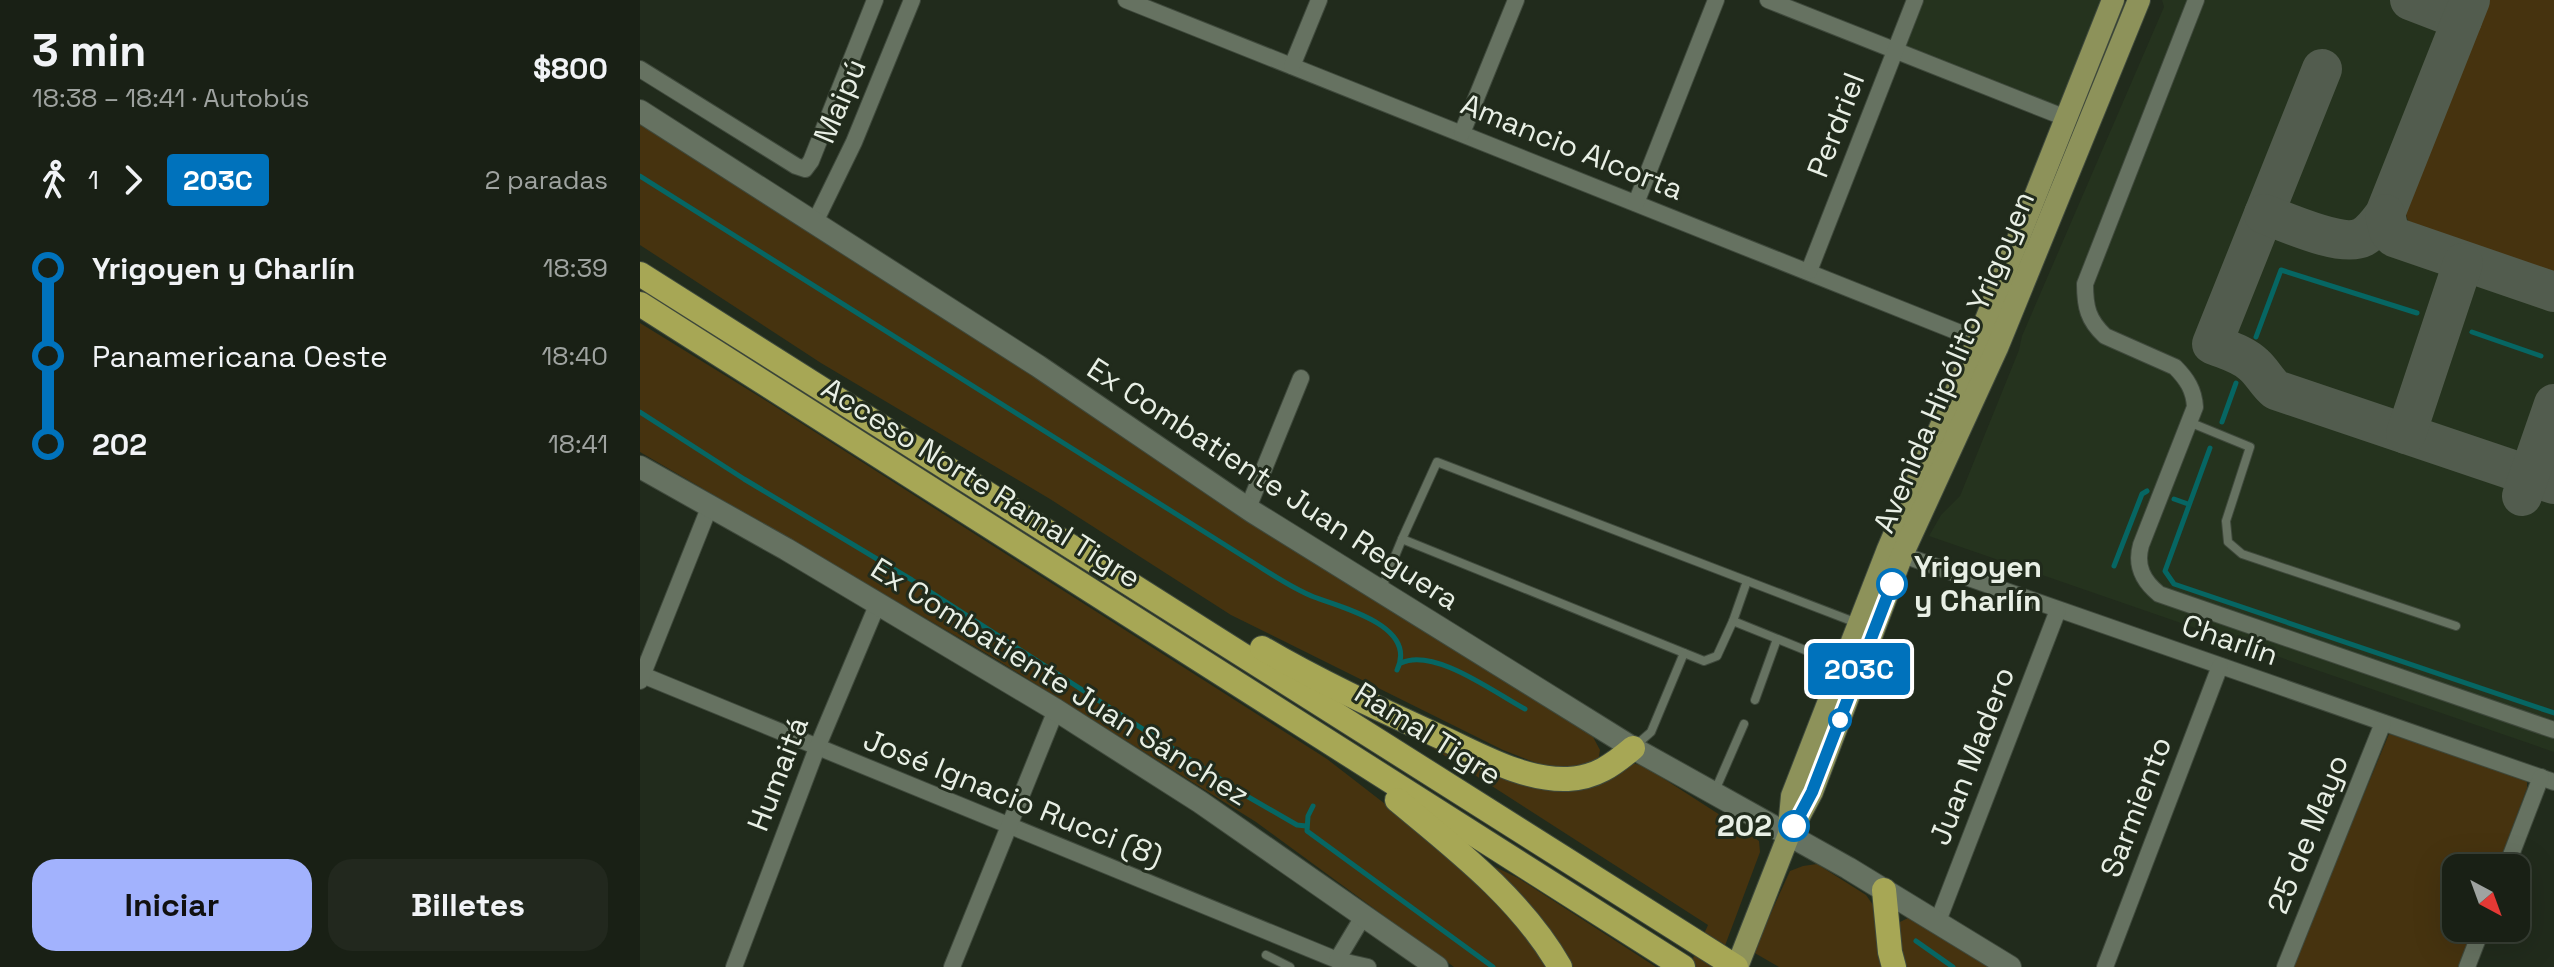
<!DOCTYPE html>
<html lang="es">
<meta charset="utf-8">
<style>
body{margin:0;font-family:"Space Grotesk",sans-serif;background:#22281e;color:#f1f3f6;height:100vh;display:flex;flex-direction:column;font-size:30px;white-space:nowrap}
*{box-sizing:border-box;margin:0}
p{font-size:26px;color:#9fa3a0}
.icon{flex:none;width:44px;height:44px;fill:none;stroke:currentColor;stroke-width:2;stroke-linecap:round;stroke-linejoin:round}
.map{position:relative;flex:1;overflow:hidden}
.panel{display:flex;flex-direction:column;background:#192015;width:640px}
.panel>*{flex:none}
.badge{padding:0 16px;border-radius:6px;font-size:28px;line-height:52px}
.needle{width:52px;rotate:139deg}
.tools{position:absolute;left:1802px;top:854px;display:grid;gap:16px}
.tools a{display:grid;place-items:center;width:88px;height:88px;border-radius:16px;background:#192015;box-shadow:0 8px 32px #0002,0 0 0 2px #373e34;font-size:40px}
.map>.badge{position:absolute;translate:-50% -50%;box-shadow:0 0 0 4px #fff}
.legs{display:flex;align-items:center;gap:12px;height:88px;padding:0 32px;font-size:26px}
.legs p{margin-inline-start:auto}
.headline{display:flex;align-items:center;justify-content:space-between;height:136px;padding:0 32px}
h1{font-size:44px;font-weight:600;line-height:60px}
.button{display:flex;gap:16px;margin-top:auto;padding:16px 32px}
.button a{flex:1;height:92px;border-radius:24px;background:#a2b2fd;color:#111;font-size:32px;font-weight:600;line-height:92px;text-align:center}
.button a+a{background:#22281e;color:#f1f3f6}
ul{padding:0 32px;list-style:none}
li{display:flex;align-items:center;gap:28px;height:88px;font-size:30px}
li i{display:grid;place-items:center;width:12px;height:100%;margin:0 10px;background:currentColor}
li i::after{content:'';width:20px;height:20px;margin:-10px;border:6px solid;border-radius:50%;background:#192015}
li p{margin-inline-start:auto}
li:first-child i{background:linear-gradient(#0000 50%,currentColor 0)}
li:last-child i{background:linear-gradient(currentColor 50%,#0000 0)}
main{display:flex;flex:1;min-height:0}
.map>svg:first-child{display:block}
</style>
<main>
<section class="panel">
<div class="headline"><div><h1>3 min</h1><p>18:38 – 18:41 · Autobús</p></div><b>$800</b></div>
<div class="legs"><svg class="icon" aria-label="walk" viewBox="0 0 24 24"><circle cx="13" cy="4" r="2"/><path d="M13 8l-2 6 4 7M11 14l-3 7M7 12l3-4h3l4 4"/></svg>1<svg class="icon" aria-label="forward" viewBox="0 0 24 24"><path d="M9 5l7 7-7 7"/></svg><b class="badge" style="background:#0072bc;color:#fff">203C</b><p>2 paradas</p></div>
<ul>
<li><i style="color:#0072bc"></i><b>Yrigoyen y Charlín</b><p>18:39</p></li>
<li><i style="color:#0072bc"></i><span>Panamericana Oeste</span><p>18:40</p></li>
<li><i style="color:#0072bc"></i><b>202</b><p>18:41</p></li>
</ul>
<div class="button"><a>Iniciar</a><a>Billetes</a></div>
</section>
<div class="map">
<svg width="1914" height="967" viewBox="0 0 1914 967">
<rect width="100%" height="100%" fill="#212b1c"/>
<g fill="#25331e">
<path d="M1282,0h179l-41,109 -156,-62z"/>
<path d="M1522,0h392v752l-625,-216 12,-21 19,-19 59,-146 3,-14 142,-329z"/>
</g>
<g fill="#46330f">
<path d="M1847,0h67v274l-139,-46c-8,-6 -9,-11 -10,-22z"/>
<path d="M0,116l929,604 24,17 7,13 -2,12 -14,6 -32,1 -49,-19 -272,-135 -181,-116 -229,-136 -181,-118z"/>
<path d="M0,323l128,79 559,357 137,106 91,102h-101l-198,-145 -262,-164 -354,-206z"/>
<path d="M729,707l153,68 110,-12 12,3 104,67 11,8 1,11 -43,115h-28l19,-42z"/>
<path d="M1749,734l134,44 4,4v6l-30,80h-41v60h18l-15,39h-167z"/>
<path d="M1177,864l49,31 12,17 8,55h-107l-26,-15 37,-81 13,-5z"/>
<path d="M851,865l27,13 138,89h-86z"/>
<path d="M1268,918l11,1 80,48h-97l-6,-43z"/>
</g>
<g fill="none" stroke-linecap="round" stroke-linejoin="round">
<g stroke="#066663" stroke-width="5">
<path d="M0,176l609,384c21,13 42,28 65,37 29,11 104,29 83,73"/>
<path d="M1832,332l69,24"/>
<path d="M1616,337l25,-67 136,43"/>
<path d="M0,412l104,67 168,101 333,215 52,30 9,1"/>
<path d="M1582,422l14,-39"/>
<path d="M1570,448l-45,123 9,13 380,129"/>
<path d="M1534,499l14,5"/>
<path d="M1474,566l28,-72 5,-3"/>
<path d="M761,663c33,-16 94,30 124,46"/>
<path d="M673,806l-5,10 -1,15 186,136"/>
<path d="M1276,941l37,26"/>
</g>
<g stroke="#525c4e" stroke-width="40">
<path d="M1770,0l52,20"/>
<path d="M1682,69l-110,275c14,6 31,10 42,21 9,8 13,18 22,25l278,94"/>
<path d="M1624,214c22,8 78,34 99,23 9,-5 16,-15 22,-23l85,-214"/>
<path d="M1745,214l4,17 5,6 160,55"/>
<path d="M1766,434l57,-171"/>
<path d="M1882,496l32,-92"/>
</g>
<defs>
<g id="service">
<path d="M1549,422l61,25 -24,74 2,21 14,12 214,72"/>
<path d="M741,590l21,-51"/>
<path d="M1093,621l14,-40"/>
<path d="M1202,665l-109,-44 -16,35 -13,5 -302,-122 35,-77 420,161"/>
<path d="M1115,700l22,-61"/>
<path d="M995,746l16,-14 33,-79"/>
<path d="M1074,793l30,-69"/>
<path d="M626,955l24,12"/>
</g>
<g id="minor">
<path d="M486,0l862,344"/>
<path d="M1128,0l298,118"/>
<path d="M1556,0l-111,284c0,23 3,36 20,52l70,31c12,12 19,23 20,40l-54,138c-6,21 2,36 18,49l395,136"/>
<path d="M652,66l27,-66"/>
<path d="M0,69l156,97 9,3 6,-8 64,-161"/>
<path d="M822,133l54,-133"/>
<path d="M996,203l80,-203"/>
<path d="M175,222l39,-80 58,-142"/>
<path d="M1169,271l106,-271"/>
<path d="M608,508l53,-130"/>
<path d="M1254,552l660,230"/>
<path d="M0,674l697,286 31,7"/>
<path d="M0,681l69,-173"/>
<path d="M1866,868l35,-91"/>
<path d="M1298,921l120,-311"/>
<path d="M697,960l27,-45"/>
<path d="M94,967l83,-219 61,-145"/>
<path d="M312,967l104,-257"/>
<path d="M1465,967l115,-301"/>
<path d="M1645,967l98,-244"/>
<path d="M1827,967l15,-39"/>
</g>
<g id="tertiary">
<path d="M0,111l398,255 215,146 380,236 215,120 162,99"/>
<path d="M0,467l146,82 270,161 144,92 237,165"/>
</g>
<g id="primary">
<path d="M1149,828l3,-32 96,-247 90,-209 135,-340"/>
<path d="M1097,967l51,-130 24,-45 90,-237 95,-207 142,-348"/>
</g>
<g id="motorway">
<path d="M0,274l1096,693"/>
<path d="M0,304l1043,663"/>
<path d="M622,648c56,33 115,60 174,87 41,18 87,46 132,44 27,-1 45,-14 65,-31"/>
<path d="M757,800c59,49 124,99 163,167"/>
<path d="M1244,890l6,62 4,15"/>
</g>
</defs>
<use href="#service" stroke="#3f493c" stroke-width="10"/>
<use href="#minor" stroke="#3f493c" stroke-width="18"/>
<use href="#tertiary" stroke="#3f493c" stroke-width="24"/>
<use href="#primary" stroke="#3f493c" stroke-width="24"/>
<use href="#motorway" stroke="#3f493c" stroke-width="26"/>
<use href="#service" stroke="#667261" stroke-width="8"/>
<use href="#minor" stroke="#667261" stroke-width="16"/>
<use href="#tertiary" stroke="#667261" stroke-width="22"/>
<use href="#primary" stroke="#8d925a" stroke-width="22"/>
<use href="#motorway" stroke="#a7a755" stroke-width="24"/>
</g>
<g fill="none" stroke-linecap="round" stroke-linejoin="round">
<defs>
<path id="line-1" d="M1154,826l18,-34 80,-208"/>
</defs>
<use href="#line-1" stroke="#fff" stroke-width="18"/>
<use href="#line-1" stroke="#0072bc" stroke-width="12"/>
</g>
<g fill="#fff" stroke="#0072bc" stroke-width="4">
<circle cx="1252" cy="584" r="14"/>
<circle cx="1200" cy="720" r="10"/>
<circle cx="1154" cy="826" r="14"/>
</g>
<g text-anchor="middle" stroke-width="6" stroke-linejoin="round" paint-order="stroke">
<g font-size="30" fill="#e8efe5" stroke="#212b1c">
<text transform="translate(200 101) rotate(-67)" y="10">Maipú</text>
<text transform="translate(1196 125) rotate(-69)" y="10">Perdriel</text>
<text transform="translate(932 147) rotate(22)" y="10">Amancio Alcorta</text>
<text transform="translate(1314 362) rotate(-67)" y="10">Avenida Hipólito Yrigoyen</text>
<text transform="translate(341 483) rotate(32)" y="10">Acceso Norte Ramal Tigre</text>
<text transform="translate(633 484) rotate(33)" y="10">Ex Combatiente Juan Reguera</text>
<text transform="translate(1590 640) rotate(19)" y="10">Charlín</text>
<text transform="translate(420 682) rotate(32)" y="10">Ex Combatiente Juan Sánchez</text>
<text transform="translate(788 734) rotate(32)" y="10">Ramal Tigre</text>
<text transform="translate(1332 756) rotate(-69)" y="10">Juan Madero</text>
<text transform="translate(138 774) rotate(-69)" y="10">Humaitá</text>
<text transform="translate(373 798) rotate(22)" y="10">José Ignacio Rucci (8)</text>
<text transform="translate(1496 807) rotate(-69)" y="10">Sarmiento</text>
<text transform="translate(1668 834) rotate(-68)" y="10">25 de Mayo</text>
</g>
<g font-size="30" font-weight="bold" fill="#e8efe5" stroke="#212b1c" text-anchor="start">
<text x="1274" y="577">Yrigoyen<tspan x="1274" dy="34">y Charlín</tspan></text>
<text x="1132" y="836" text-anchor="end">202</text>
</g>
</g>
</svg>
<div class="tools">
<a><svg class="needle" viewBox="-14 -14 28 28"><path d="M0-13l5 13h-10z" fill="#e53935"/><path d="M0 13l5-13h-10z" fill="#9fa3a0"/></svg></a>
</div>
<b class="badge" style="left:1219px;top:669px;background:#0072bc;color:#fff">203C</b>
</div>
</main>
